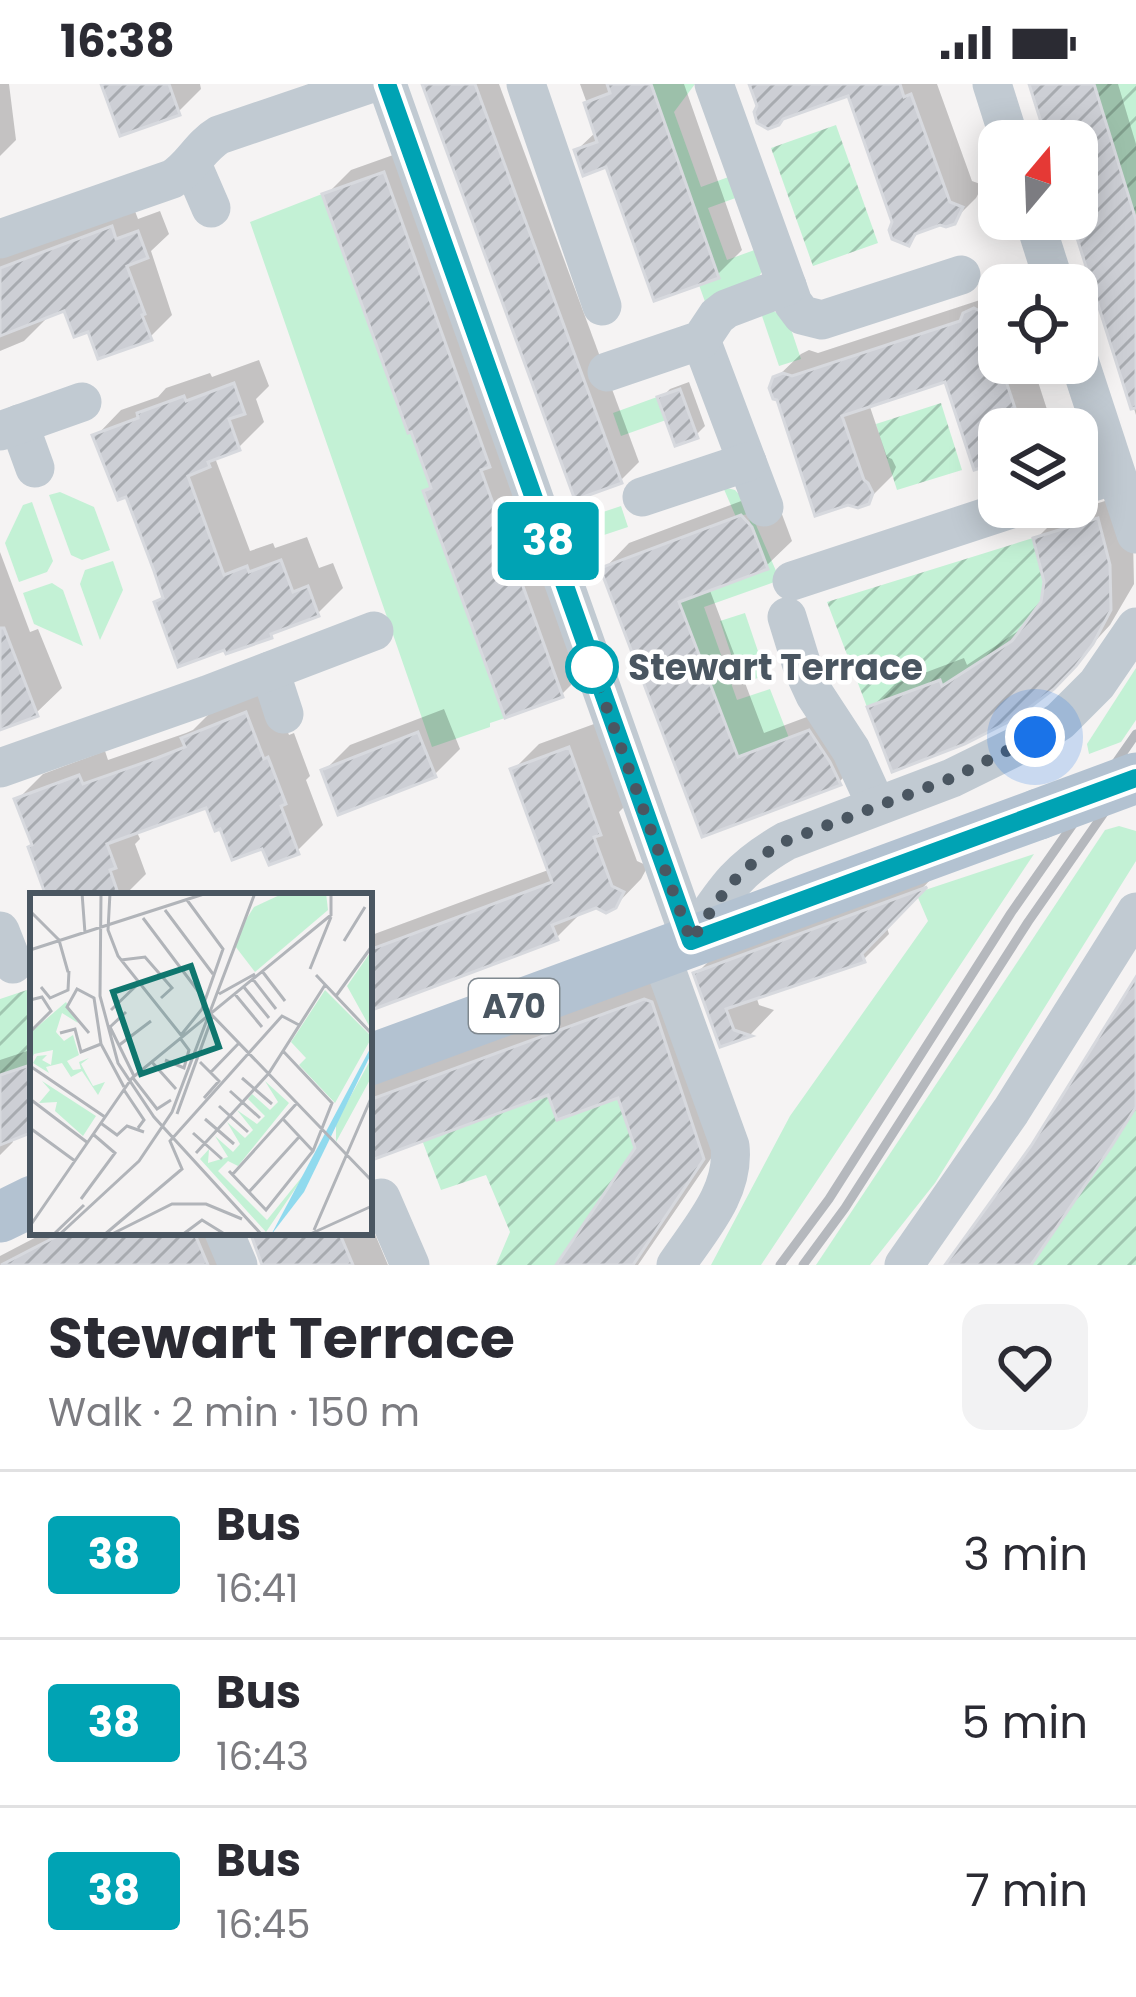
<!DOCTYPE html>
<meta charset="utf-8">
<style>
body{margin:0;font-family:Poppins,sans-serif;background:#f2f2f3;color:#2b2b33;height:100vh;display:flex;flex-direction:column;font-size:45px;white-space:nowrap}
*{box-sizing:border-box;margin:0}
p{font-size:39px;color:#7c7c81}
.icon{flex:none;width:66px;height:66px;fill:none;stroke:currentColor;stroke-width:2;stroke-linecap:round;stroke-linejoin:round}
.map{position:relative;height:1181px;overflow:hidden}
.side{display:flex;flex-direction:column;background:#fff;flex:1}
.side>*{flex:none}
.badge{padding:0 24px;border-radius:9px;font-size:42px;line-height:78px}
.needle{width:78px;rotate:19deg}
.fabs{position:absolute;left:978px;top:36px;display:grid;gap:24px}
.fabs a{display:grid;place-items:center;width:120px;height:120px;border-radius:24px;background:#fff;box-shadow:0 6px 30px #0003;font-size:60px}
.you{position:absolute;width:60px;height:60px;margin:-30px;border:9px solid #fff;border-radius:50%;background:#1a73e8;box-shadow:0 0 0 18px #1a73e833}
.map>.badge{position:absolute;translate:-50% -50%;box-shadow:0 0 0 6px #fff}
.round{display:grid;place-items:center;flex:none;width:126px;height:126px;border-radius:24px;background:#f2f2f3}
.head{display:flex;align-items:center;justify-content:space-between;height:204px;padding:0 48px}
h1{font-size:57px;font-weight:700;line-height:90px}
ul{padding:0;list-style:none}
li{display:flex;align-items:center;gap:36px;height:168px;padding:0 48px;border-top:3px solid #e1e1e2}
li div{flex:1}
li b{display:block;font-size:45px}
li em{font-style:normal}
li .badge{min-width:132px;font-weight:700;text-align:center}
.status{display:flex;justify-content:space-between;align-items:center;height:84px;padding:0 60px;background:#fff;direction:ltr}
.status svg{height:33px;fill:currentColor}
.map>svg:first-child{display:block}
</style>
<div class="status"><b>16:38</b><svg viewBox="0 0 49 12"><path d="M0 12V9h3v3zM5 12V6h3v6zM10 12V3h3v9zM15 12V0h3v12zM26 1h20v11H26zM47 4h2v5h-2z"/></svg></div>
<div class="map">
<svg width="1136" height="1181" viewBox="0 0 1136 1181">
<defs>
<pattern id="garden-furrows" width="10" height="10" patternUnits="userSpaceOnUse" patternTransform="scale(3)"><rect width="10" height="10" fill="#c3f1d5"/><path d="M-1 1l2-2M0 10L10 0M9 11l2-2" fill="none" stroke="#a0c6b0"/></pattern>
<pattern id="building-hatch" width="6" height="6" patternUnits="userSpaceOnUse" patternTransform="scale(3)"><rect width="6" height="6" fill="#cdcfd5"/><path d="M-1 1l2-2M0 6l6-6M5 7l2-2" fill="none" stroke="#a8abb0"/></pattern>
</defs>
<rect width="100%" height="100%" fill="#f5f3f3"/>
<g fill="#c3f1d5">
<path d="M651,0h44l-21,28 27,75 33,-12 7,21 -33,12 19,52 33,-12 4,20 -7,12 -49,30 -9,-25 20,-8z"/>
<path d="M322,110l86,238h3l20,56 -8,3 82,227 -15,5v4l-58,20 -182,-525z"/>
<path d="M772,226l16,10 13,39 -22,7 -18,-53z"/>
<path d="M657,313l9,23 -45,16 -8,-23z"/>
<path d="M723,403l12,3 11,12 34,78 -76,27 33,93 33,-11 19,49 -39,14 5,16 -23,9 1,-32 -49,-131 -14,-18 31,-2 67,-25 -21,-55 -11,3z"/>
<path d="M60,408l34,15 16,43 -28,10 -11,-5 -22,-60z"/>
<path d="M32,418l21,59 -6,11 -28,10 -14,-39 18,-38z"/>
<path d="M621,422l7,21 -39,13 -7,-21z"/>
<path d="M113,477l10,29 -23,50 -20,-56 5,-14z"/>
<path d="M52,499l11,7 20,56 -49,-22 -11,-31z"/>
<path d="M745,529l21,62 -25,9 -21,-63z"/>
<path d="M1136,584v52l-15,22 -32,12 -2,-10z"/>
<path d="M1119,742l17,5v30l-201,322 -65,82h-54l289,-435z"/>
<path d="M1034,770l-273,411h-50l79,-149 138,-195 -12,-28z"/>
</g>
<g fill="url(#garden-furrows)">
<path d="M1094,0h42v136z"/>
<path d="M836,41l42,118 -65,23 -42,-118z"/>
<path d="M941,319l21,67 -65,20 -21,-66z"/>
<path d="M1033,454c3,15 10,33 10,48 -1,44 -68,79 -101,100l-3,-6 -72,27 -40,-105z"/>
<path d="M33,904v76l-33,11v-76z"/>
<path d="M614,987l21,78 -79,116h-60l14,-33 -24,-57 -45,15 -19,-50 126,-45 10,25 20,-7z"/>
<path d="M1136,1014v167h-123l20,-3 21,-31 -11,-8 21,-7z"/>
</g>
<g fill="#0003">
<path d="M0,0h9l7,56 -16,16z"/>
<path d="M104,0h96l1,5 -23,23z"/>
<path d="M425,0h74l140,378 -19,19z"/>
<path d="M580,0h104l58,166 -25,25 -109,-111 -31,-14 20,-19z"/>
<path d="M752,0h185l35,97 11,4 -7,13 -23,23 -13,1 -17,6 -14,15 -14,-21 -45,-130 -90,14z"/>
<path d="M1033,0h85l18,60v271l-61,-196h2v-78h-27z"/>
<path d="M410,65l177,520 -26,26 -134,-204 6,-6 -107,-290 25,-25z"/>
<path d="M133,122l5,13 22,-8 9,23 -18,17 21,64 -22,22 -61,-9 -23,-21 -21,8 1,4 -22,22 -24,10v-93z"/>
<path d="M999,202v77h33l20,62 -4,4h-49v30l-52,-81 -78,26 18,53 5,2 4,8 -4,9 -25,25 -92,-122 26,-25 8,-4 9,3 162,-53 10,-11z"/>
<path d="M259,276l10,26 -13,13 8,23 -26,26 -23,10 35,93 23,-8 2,5 32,-11 12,31 14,-5 10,25 -26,26 -40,14 -7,7 -113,-32 8,-8 -37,-102 -32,-57 25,-26 37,-13 8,-9 44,-15 2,4z"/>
<path d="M689,298l16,44 -9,9 -35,-37 9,-9z"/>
<path d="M768,407l9,10 15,40 -26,25 -57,22 55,145 72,-27 28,51 -25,25 -135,51 -100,-264 25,-26z"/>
<path d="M1121,412l12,44 1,44 -24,41 -33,36 -206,47 24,-24 69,-26 3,7 60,-40 16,-21 4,-22 -11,-43 24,-24z"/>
<path d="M0,468l30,80 8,-3 24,59 -26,25 -36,16z"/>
<path d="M272,605l17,46 5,-2 16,43 -4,4 17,45 -26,26 -33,-6 -56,-41 -72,26 4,9 -5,5 11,30 -22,22h-71l-35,-97 25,-25 62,-23 3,9 78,-27 7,-3 17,-17z"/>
<path d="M444,625l16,40 -26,26 -110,-4 26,-26z"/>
<path d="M594,640l31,82 -6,6 18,49 11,5 -7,13 -26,27 -18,-1 -15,7 -26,26 -187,69v-71l182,-67 -38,-99 26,-26z"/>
<path d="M943,783l-57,58 3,9 -26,26 -107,36 3,9 15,5 -23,24 -29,10 -26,-70 26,-26z"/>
<path d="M671,891l56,160 -89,130h-79l80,-116 -19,-55 -70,-3 -181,67v-72z"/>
<path d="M33,965v80l-21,8 1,5 -13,13v-95z"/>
<path d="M369,1136l19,45h-122l-13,-33h116z"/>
<path d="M46,1148h184l14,33h-244v-9z"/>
</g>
<g fill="url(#building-hatch)" stroke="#d7d9de" stroke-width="3">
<path d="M101,0h68l11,31 -60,21z"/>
<path d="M422,0h53l147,399 -47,17z"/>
<path d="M607,0h44l68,194 -65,23 -48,-134 -23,9 -9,-26 23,-8 -13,-39 26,-10z"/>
<path d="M749,0h151l4,13 7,-3 39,108 13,5 -8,17 -9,3 -6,-2 -25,9 -6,12 -17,-7 -3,-9 3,-8 -44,-126 -65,23 -4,6 -11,4 -11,-6 -3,-11 3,-6z"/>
<path d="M1029,0h65l42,136v188l-5,1 -60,-190h6v-78h-30z"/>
<path d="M384,88l106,295 -9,3 82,227 -58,21 -82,-227 8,-3 -20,-56 -3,1 -86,-239z"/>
<path d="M112,142l4,13 22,-8 10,27 -21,8 18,48 -3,1 10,25 -54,19 -10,-27 -14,5 -10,-26 -64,25v-68z"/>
<path d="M974,224l10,5 5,10 -4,10 17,49 4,-1 16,48h-23v33l-25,8 -29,-88 -103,34 22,64 4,3 5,10 -4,11 -11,4 -10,-3 -33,11 -38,-116 -4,-1 -4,-11 4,-11 10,-4 9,3 168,-55 3,-8z"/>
<path d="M234,299l11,31 -16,5 11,31 -32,12 2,5 -22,9 36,99 23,-9 2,6 32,-12 12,32 15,-6 11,30 -48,18 1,4 -46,16 -2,-4 -46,17 -24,-65 9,-4 -9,-27 -28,-74 -8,3 -26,-65 46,-17 -1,-5 47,-17 2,5z"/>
<path d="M680,305l18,49 -23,8 -18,-49z"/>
<path d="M741,431l11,12 16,42 -89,33 59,155 71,-27 21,32 11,23 -139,52 -102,-269z"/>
<path d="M1098,434l12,47 1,45 -18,34 -17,22 -22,23 -38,29 -51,26 -73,28 -25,-65 73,-27 2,6 70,-45 29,-39 3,-20 -11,-44z"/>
<path d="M0,544h4l34,88 -38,14z"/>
<path d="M246,628l18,47 4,-2 18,47 -5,2 18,48 -30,11 -7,-16 -30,11 -12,-31 -5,2 -9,-23 -99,36 9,24 -6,2 9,26h-73l-18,-49 4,-2 -18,-46 65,-24 4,9 74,-26 28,-11 -4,-9z"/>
<path d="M418,648l18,45 -98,38 -17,-45z"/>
<path d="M569,663l32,88 -7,2 18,49 12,6 -8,16 -10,5 -10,-5 -44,17 6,15 -189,71v-61l183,-68 -42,-113z"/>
<path d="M927,803l-65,67 3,8 -139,47 8,21 18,6 -32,11 -27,-74z"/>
<path d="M1136,893v130l-23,37 -82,121h-86l86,-119z"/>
<path d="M644,915l8,3 52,157 -71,106h-77l79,-117 -17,-50 -61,22 -9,-25 -179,66v-61z"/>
<path d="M33,980v68l-33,13v-70z"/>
<path d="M65,1148h129l14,33h-207z"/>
<path d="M250,1148h89l14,33h-91z"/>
</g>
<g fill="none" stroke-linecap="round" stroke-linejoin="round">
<g stroke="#c1cad2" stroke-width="39">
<path d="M387,0l304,857"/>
<path d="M526,0l76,222"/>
<path d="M992,0l18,57"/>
<path d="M192,80l19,44"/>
<path d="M1034,135l21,66"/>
<path d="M0,155l172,-60c20,-12 27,-32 47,-44l150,-51"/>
<path d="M787,202l6,17 9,12 20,5 139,-45"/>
<path d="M701,256l63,167"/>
<path d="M1077,270l59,180"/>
<path d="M607,288l94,-32 16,-24 9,-7 61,-23 -73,-202"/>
<path d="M19,340l16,44"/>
<path d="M0,347l82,-29"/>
<path d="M1077,403l38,-12"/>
<path d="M642,413l105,-35"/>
<path d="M792,497l225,-74"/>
<path d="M787,533l16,52 12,26 36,55 25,55"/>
<path d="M270,587l14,43"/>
<path d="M0,684l207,-73 167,-64"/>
<path d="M0,847l13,33"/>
<path d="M691,857c32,-48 44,-71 95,-100l166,-63 83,-41 25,-16 37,-37 39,-57"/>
<path d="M660,869l70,193c5,46 -30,83 -54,119"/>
<path d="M381,1114l29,67"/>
<path d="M224,1148l14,33"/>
<path d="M904,1181l107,-154 125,-199"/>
</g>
<g stroke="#b3c2d1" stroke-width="51">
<path d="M369,976l670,-246"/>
<path d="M0,1133l33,-16"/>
</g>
<g stroke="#b5b8bd" stroke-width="9">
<path d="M780,1181l49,-66 182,-286 125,-179"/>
<path d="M803,1181l42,-57 183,-286 108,-155"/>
</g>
<path stroke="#b3c2d1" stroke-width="51" d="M1039,730l97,-36"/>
</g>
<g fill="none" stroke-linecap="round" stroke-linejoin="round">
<defs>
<path id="line" d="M387,0l304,857 445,-163"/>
</defs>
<use href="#line" stroke="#fff" stroke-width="27"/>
<use href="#line" stroke="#00a3b4" stroke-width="18"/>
<path stroke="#4a5661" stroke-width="12" stroke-dasharray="0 21.6" d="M592,583l99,274c32,-48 44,-71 95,-100l166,-63 83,-41"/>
</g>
<circle fill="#fff" stroke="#00a3b4" stroke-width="6" cx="592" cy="583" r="24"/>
<g text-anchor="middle" stroke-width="9" stroke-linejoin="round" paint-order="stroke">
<rect fill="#fff" stroke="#808990" stroke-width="3" x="469" y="895" width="90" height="54" rx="9"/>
<g font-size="33" font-weight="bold" fill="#4a5661">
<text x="514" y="934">A70</text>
</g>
<g font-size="36" font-weight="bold" fill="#4a5661" stroke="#fff" text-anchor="start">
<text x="628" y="596">Stewart Terrace</text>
</g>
</g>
<g transform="translate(30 809)">
<rect width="342" height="342" fill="#f5f3f3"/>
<path d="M342,57v81l-25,-45zM295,97l47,47 -37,66 -36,-38 7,-7 -15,-16zM36,109l12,21 -16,-10 -6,19 8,9 9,-6 6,20 -12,6 6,9 8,-1 -2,-7 10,-4 -8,6 12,22 12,-4 -7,13 -16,-24 -11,6 -9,-14 -16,4 3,6 -16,-10 4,-7 10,-1 -5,5 9,5 2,-15 -19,4 -4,9v-30z" fill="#c3f1d5"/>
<path d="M254,0h42l2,17 -73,62 -20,-26 5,-17 14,-22z" fill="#c3f1d5"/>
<path d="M342,164v19l-36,66v-19zM12,188l54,35 -13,20 -28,-25 2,-9 -18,1 11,-13zM235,188l24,22 -51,63 -10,-5 -10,10 49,49 43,-53 -44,65 -66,-73 9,-10 -1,14 20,-6 -13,-21 18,16 7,-8 -13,-22 18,16 8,-8 -16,-20 20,14 8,-8 -17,-17 4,-5 18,16 8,-8z" fill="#c3f1d5"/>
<path d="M342,152v7l-68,140 -33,43z" fill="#90daee"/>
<path fill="none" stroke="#b1b4b9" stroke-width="3" d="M52,0l3,40M71,0l-1,103 18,67 36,54 108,118M80,0l-2,37 10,26 63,79 21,-26 21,-60 -36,-49M135,17l48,64M0,18l29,29 9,32M113,25l61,81M314,48l21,-34M0,57l177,-57M91,67l24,-3 27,31 -11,10M280,76l21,-52M232,78l23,30M286,82l56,59M222,85l24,31M213,93l26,32M11,94l9,11 18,-8 1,-19M204,100l28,34M189,101l36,-20M306,103l36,-50M0,107l12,-3 9,14 -21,21M81,117l28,-27M96,119l-16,15 24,49M179,119l163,169M30,140l15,-4 6,23 20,-8M59,140l-22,-26 10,-18 17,9 7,46 23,43M88,153l33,-25M135,167l19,8 5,-18 -9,-12M121,168l25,28M170,169l19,19 -15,17M0,173l75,51M181,179l29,-30M103,185l24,31 14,-9M212,185l30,26M94,197l20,30 -6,8M200,198l30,27M0,206l58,44M189,213l29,26M147,221l36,-99M175,226l29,25M253,226l30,32M72,231l15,11 10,-9 17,6M0,235l45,33M163,240l29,26M166,260l73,-80 56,-88M199,278l37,39 47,-59 19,-48 -49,-52M202,282l65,-72M218,300l51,-56M51,306l34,-46 -21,-18M0,333l102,-148 199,-163v-22M284,337l58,-134M23,342l31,-30M29,342l80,-74 33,-49 83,-219M74,342l78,-66 -12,-28 112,-125 17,9M80,342l62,-31h34l36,15M152,342l20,-15 21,13M278,342l64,-29"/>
<path fill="#0f766e" fill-opacity="0.15" stroke="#0f766e" stroke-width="6" d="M161,73l28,81 -78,27 -28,-82z"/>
<rect width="342" height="342" fill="none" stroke="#4a5661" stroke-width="6"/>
</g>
</svg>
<div class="fabs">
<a><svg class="needle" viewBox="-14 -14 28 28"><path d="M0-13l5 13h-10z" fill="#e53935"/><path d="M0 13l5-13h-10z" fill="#7c7c81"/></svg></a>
<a><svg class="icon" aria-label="locate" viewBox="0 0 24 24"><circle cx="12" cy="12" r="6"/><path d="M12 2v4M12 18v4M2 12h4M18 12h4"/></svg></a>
<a><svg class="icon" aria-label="layers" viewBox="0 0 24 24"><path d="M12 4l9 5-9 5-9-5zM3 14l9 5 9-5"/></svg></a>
</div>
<div class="you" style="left:1035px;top:653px"></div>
<b class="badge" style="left:548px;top:457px;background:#00a3b4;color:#fff">38</b>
</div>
<section class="side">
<div class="head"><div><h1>Stewart Terrace</h1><p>Walk · 2 min · 150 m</p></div><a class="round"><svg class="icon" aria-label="heart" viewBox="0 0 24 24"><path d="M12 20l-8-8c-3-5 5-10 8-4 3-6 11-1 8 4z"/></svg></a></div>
<ul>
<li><span class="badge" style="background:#00a3b4;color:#fff">38</span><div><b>Bus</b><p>16:41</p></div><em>3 min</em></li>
<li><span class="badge" style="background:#00a3b4;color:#fff">38</span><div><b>Bus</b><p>16:43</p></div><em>5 min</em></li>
<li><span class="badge" style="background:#00a3b4;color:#fff">38</span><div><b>Bus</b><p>16:45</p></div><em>7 min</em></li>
</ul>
</section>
